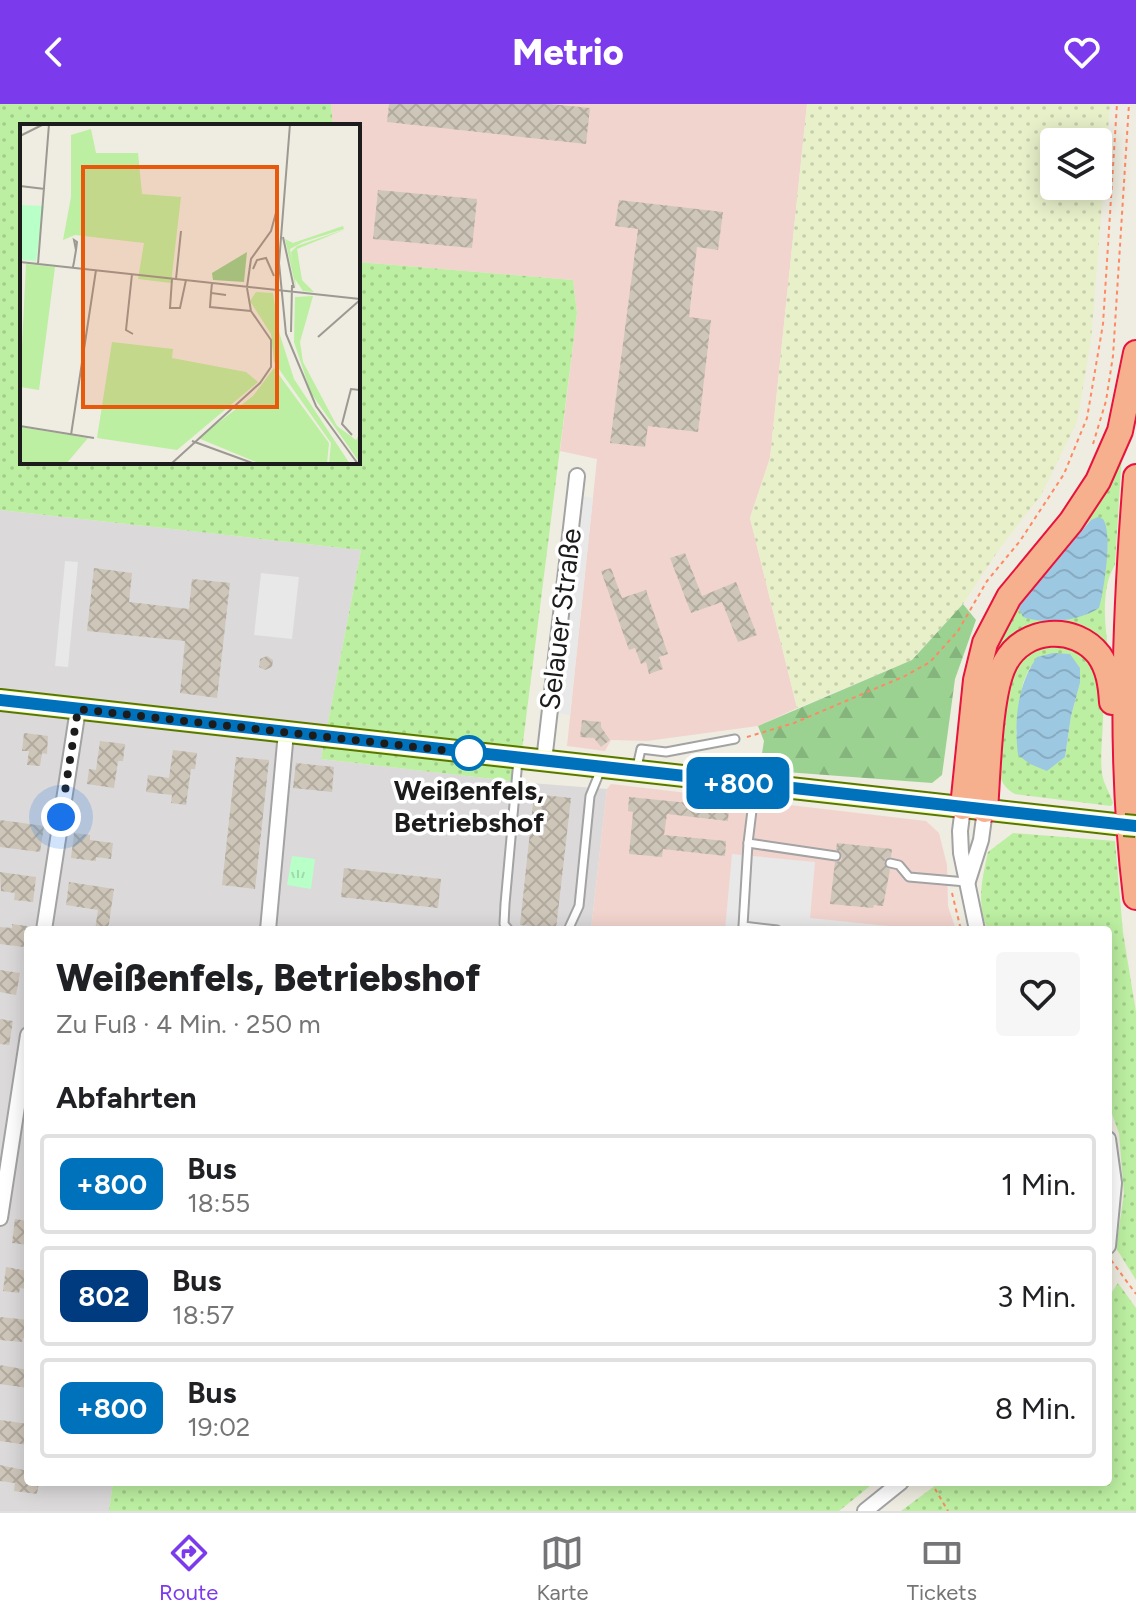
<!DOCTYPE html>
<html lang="de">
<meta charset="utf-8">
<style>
body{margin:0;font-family:Figtree,sans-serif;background:#f6f6f6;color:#202124;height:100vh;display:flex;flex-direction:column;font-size:30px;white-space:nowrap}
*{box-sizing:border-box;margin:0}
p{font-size:26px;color:#757577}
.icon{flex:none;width:44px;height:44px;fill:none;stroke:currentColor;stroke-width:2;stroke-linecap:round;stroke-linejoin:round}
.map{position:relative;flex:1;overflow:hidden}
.panel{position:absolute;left:24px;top:822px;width:1088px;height:560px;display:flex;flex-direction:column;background:#fff;border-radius:8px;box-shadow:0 4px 20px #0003}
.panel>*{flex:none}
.badge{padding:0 16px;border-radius:12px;font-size:28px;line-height:52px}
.controls{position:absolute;left:1040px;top:24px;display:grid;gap:16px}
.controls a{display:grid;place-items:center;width:72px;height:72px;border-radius:8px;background:#fff;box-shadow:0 4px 20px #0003;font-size:40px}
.you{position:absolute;width:40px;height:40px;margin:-20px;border:6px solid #fff;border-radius:50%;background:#1a73e8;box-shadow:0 0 0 12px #1a73e833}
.map>.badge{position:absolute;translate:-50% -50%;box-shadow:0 0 0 4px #fff}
h2{padding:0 32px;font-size:30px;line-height:72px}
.round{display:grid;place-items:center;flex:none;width:84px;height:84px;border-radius:8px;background:#f6f6f6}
.summary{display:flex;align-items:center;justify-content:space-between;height:136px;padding:0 32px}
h1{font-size:38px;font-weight:800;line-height:60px}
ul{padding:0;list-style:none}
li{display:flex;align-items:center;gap:24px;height:100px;margin:0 16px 12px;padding:0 16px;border:4px solid #e0e0e0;border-radius:8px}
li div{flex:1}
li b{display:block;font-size:30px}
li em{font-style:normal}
li .badge{min-width:88px;font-weight:700;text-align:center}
header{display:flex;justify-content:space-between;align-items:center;height:104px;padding:0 32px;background:#7c3aed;color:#fff;font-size:36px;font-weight:800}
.menu{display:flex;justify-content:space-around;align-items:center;height:112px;border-top:2px solid #e0e0e0;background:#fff;font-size:22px;color:#757577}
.menu a{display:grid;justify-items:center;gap:4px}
.menu .active{color:#7c3aed}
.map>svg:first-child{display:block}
</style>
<header><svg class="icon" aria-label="back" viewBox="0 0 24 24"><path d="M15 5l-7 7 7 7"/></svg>Metrio<svg class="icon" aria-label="heart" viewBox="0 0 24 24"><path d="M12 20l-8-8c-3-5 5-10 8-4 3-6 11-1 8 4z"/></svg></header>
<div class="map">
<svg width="1136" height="1407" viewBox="0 0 1136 1407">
<defs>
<pattern id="farmland-dots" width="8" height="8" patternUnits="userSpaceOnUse" patternTransform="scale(2)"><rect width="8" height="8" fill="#e8f0ca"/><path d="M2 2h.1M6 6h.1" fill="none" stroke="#c6cdad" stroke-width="1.8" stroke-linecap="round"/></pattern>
<pattern id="grass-dots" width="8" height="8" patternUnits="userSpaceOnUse" patternTransform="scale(2)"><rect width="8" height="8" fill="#bcefa1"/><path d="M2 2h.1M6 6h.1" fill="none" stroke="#a1cc8a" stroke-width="1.8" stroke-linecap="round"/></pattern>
<pattern id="forest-firs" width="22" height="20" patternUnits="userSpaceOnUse" patternTransform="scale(2)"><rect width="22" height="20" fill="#9bd291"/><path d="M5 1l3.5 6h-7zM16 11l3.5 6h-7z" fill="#85b47c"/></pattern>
<pattern id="park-tufts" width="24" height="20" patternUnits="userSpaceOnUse" patternTransform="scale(2)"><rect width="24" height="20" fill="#b8ffc8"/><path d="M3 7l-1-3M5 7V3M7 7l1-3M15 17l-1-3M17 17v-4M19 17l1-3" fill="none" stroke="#9edaab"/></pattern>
<pattern id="water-waves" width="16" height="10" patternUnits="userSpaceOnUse" patternTransform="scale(2)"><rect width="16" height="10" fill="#9dc8e1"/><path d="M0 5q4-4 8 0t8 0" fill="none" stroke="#87abc0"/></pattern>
<pattern id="building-cross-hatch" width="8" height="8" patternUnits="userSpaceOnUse" patternTransform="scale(2)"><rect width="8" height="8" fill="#cfc6ba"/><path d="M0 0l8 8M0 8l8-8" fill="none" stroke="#b1aa9f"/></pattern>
</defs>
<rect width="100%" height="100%" fill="#efece1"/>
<path fill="#dbd9d9" d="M0,406l361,40 -40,209 197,23 89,7 -16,141h-563v552h85l-4,29h-109z"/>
<g fill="#f2d4ce">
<path d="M331,0h476l-37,354 -20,60 47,190 -39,18 -111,15 -36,-1 -6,11 -38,-5 30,-287 -37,-8 17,-138 -4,-33 -215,-18v-136h-25z"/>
<path d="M611,680l315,37 13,12 8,32 1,41 8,24h-365l16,-141z"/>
</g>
<path fill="url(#farmland-dots)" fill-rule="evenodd" d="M807,0h303l-19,236 -14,82 -36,73 -41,53 -37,56 -51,56 -115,48 -47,-190 20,-60zM1054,38h44v44h-44z"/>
<g fill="url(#grass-dots)" fill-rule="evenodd">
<path d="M0,0h331l2,22h-311v336h336v-200l215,18 4,33 -59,469 -197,-23 40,-209 -361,-40z"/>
<path d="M1122,349l-7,112c-15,23 -10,64 -6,89l-33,-26 -87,36 20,-49 84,-104 19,-33zM1091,416l12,55 -4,33 -77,-8z"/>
<path d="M1047,541c8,0 18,0 25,2 48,18 25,88 30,126 1,10 8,20 11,30l-2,3 -96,-12c-10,-5 -15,-14 -17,-25 -2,-21 9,-93 22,-109 7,-8 17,-12 27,-15zM1030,563l50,16 -9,33 -6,41 -49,-23 7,-51z"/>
<path d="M1013,729l102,8 8,92 13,79v268l-20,-32 8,-54 -5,-61 -11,-30v-173h-120c-12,-26 -6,-51 0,-78z"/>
<path d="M1118,1179l18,25v203h-235l39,-29h168v-184z"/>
<path d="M113,1378h762l-36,29h-730z"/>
</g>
<path fill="url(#forest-firs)" d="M963,500l13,16 -21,59 -13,96 -10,8 -146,-11 -26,-6 4,-25 -6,-15 154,-66z"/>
<path fill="url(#park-tufts)" d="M292,752l23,3 -4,30 -24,-4z"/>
<g fill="#e8e8e8">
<path d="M582,392l11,2 -23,217 -12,-2z"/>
<path d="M65,457l13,1 -10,105 -13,-1z"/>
<path d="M261,469l38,4 -7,62 -38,-4z"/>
<path d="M732,750l83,8 -5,56 118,12h-203z"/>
</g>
<g fill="url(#water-waves)">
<path d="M1098,413l5,2c10,14 1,71 -4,89 -19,13 -55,17 -76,9l-4,-8 3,-9 69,-80z"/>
<path d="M1053,549l17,1 10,14v15l-9,33 -6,41 -18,14 -17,-7 -12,-9c-4,-34 -1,-70 19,-98z"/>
</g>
<g fill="url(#building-cross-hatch)">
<path d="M389,0h161l40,4 -4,36 -199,-22z"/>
<path d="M378,86l99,9 -5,49 -99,-9z"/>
<path d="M619,96l104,12 -5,38 -21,-3 -8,70 22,3 -13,112 -50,-6 -3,21 -35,-4 28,-214 -23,-3z"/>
<path d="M685,449l17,43 34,-14 21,53 -19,7 -16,-40 -31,11 -21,-55z"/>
<path d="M94,464l38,5 -3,29 60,7 3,-30 38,4 -13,115 -37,-5 5,-52 -98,-10z"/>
<path d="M611,464l11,30 24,-8 22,64 -9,3 4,12 -14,5 -3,-12 -5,2 -6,-16 -6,2 -28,-79z"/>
<path d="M267,552l6,4 -1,7 -7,3 -6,-3 1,-8z"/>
<path d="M582,616l19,2v5l9,13 -9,7 -7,-9 -14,-1z"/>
<path d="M24,629l24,3 -1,18 -5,-1 -2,13 -13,-1 2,-14h-7z"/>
<path d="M100,637l25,3 -2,17h-5l-4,27 -27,-4 2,-15 7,1z"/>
<path d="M173,646l24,3 -2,16h-4l-5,36 -15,-2 1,-8 -26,-3 2,-17 21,3z"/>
<path d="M236,653l33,3 -14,129 -33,-4z"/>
<path d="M296,659l38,4 -2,25 -39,-4z"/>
<path d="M534,690l37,4 -15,131 -36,-4z"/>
<path d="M629,693l100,10 -1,14 -61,-7 -3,21 62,6 -1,15 -62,-7 -1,8 -33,-3 4,-42 -5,-1z"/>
<path d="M0,716l44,6 -4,26 -40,-5z"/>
<path d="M74,729l16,2v5l23,3 -2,16 -15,-2v4l-25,-3z"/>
<path d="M837,739l55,6 -1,8 -5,1 -2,4 6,8 -7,36 -9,-1 -1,3 -43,-4 5,-42 6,-1 1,-5 -6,-7z"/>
<path d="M344,764l97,11 -3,29 -97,-11z"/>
<path d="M0,768l36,5 -3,25 -19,-2 1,-7 -14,-2z"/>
<path d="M69,778l45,7 -6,41h-13l3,-20 -32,-5z"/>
<path d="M12,820l15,2 -3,21 -24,-3v-17l12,1z"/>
<path d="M0,866l20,3 -4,22 -16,-3z"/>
<path d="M0,915l13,2 -4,24 -9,-1z"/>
<path d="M15,1115l13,2v24l-16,-2z"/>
<path d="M6,1163l22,4v18l-8,-1 -1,5 -16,-2z"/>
<path d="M0,1213l28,3v19l-5,-1 -1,4 -22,-2z"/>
<path d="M0,1261l28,5v18l-28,-4z"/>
<path d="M0,1316l28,4v21l-28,-4z"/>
<path d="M0,1361l28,6v11h11l-2,12 -23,-3 1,-8 -15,-2z"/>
</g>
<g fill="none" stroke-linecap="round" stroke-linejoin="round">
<defs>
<g id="service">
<path d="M637,663l4,-18 25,3 69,-13"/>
<path d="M755,682l-7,57 88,13"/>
<path d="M748,739l-5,83 34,4"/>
<path d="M890,759l9,2 10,12 57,5"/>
<path d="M509,826l-5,-6 1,-20 13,-144"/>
<path d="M568,826l11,-24 11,-110 11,-27"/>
</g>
<g id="minor">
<path d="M544,657l33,-285"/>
<path d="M963,703l-3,24 1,22 16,77"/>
<path d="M968,777l13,-41 4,-30"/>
<path d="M44,826l34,-221"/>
<path d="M268,826l18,-198"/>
<path d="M1108,1035l6,44 -6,63"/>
<path d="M0,1114l28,-183"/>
<path d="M865,1407l36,-29"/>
</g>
<path id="secondary" d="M0,596l1124,125"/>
<g id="trunk">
<path d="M1136,373c-11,140 -17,279 0,420"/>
<path d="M963,703l13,-127 9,-37 24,-46 62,-75 27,-41 22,-50 16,-78"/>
<path d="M985,706c3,-37 4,-117 20,-147 19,-36 70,-39 94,-8 10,14 12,31 13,47"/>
</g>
</defs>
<use href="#service" stroke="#a3a3a3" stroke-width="11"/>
<use href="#minor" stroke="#a3a3a3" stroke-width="18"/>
<use href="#secondary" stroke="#597700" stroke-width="24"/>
<use href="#trunk" stroke="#e8133d" stroke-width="28"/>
<g stroke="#ff8962" stroke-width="2" stroke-dasharray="4 4" stroke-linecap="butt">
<path d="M1093,340l13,-43 7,-45 16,-252"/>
<path d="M747,633l47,-14 111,-47 25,-14 28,-31 29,-50 33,-40 44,-67 23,-56 16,-94 14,-220"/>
<path d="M952,789l9,37"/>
<path d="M1111,1156l25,34"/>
<path d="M931,1378l17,29"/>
</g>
<use href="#service" stroke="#fff" stroke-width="7"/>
<use href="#minor" stroke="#fff" stroke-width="14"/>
<use href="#secondary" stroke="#efffaf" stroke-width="20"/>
<use href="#trunk" stroke="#f7b08e" stroke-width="24"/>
<defs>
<path id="secondary-bridge" d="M1124,721l12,1"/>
</defs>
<use href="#secondary-bridge" stroke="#597700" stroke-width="24" stroke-linecap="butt"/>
<use href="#secondary-bridge" stroke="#efffaf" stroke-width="20"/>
</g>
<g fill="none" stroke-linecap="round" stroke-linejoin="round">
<defs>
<path id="line" d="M0,596l1136,126"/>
</defs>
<use href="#line" stroke="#fff" stroke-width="18"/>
<use href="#line" stroke="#0072bc" stroke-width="12"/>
<path stroke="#1c1c1c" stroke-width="8" stroke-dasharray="0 14.4" d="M61,713l17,-108 391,44"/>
</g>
<circle fill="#fff" stroke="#0072bc" stroke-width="4" cx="469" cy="649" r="16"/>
<g text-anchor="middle" stroke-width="7" stroke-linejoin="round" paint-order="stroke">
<g font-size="28" fill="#1c1c1c" stroke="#fff">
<text transform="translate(560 515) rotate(-83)" y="10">Selauer Straße</text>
</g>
<g font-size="28" font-weight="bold" fill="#1c1c1c" stroke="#fff">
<text x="469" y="696">Weißenfels,<tspan x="469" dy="32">Betriebshof</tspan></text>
</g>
</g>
<g transform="translate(20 20)">
<rect width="340" height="340" fill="#efece1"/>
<path d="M71,5l5,24h42l4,41 39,3 -10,86 -33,-4 6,-36 -69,-8 -12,5 8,-43v-62zM323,102l1,3 -41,13 -13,7 2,14 -1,-11 6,-6 49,-17 -49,20 5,31 12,12 -11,-1 -8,-12 1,10 -11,-50 8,4zM236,168l17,1 6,39 15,47 56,85h-21l2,-21 -57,-81 -3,-28 -21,-33zM293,172l-13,46 3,20 34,64 19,14 4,-7v30l-49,-70 -17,-51 1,-45zM92,218l61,7 -1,9 74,14 12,10 -81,68 -80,-12zM254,244l55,75 -2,21h-66l-63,-26 55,-42z" fill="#bcefa1"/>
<path d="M227,128l-3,30 -31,-2 -1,-7z" fill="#9bd291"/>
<path d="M0,81l24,1 -8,55 -13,-1 -3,-6z" fill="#b8ffc8"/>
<path d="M6,140l29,3 -16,123 -19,-3zM0,303l68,11 -22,26h-46z" fill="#bcefa1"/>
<path fill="none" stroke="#9b9992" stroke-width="2" d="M270,0l-11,139 7,71 30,72 42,58M0,12l24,-12M0,62l25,3M263,113l11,51M0,138l340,37M18,140l11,-140M53,143l1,-5 2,-12 1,-8 -3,-2 2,10M233,145l4,-9 9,-2 8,18M112,150l-6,56 7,4M152,155l-2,29h10l6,-28M156,155l5,-48M192,159l-1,10 15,2M227,163l4,-28 20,-28 6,-22M191,169l-1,14 41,4M271,208l1,-47M298,213l42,-37M0,302l74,12M51,311l25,-165M332,311l-10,-11 9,-35 9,1M172,317l63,23M151,340l89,-81 11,-16v-27l-20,-29 -4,-23"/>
<path fill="#e8590c" fill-opacity="0.15" stroke="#e8590c" stroke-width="4" d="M63,43h194v240h-194z"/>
<rect width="340" height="340" fill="none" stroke="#1c1c1c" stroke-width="4"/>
</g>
</svg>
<div class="controls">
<a><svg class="icon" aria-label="layers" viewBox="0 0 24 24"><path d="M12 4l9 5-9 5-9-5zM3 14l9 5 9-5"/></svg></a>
</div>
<div class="you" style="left:61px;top:713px"></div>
<b class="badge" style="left:738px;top:679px;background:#0072bc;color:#fff">+800</b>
<section class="panel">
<div class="summary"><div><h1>Weißenfels, Betriebshof</h1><p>Zu Fuß · 4 Min. · 250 m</p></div><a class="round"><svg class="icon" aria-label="heart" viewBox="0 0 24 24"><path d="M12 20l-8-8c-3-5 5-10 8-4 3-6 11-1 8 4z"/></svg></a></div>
<h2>Abfahrten</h2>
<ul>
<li><span class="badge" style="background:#0072bc;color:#fff">+800</span><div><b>Bus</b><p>18:55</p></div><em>1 Min.</em></li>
<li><span class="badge" style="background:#003b80;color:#fff">802</span><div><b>Bus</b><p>18:57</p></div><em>3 Min.</em></li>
<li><span class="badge" style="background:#0072bc;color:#fff">+800</span><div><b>Bus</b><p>19:02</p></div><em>8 Min.</em></li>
</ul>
</section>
</div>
<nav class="menu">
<a class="active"><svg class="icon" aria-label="directions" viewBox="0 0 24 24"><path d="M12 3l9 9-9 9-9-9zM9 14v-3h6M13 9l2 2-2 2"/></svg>Route</a>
<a><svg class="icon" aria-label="map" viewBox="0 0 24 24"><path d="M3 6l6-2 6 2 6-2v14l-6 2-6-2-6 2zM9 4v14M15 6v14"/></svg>Karte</a>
<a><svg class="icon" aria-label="tickets" viewBox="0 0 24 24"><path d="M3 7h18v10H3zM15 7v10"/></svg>Tickets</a>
</nav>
